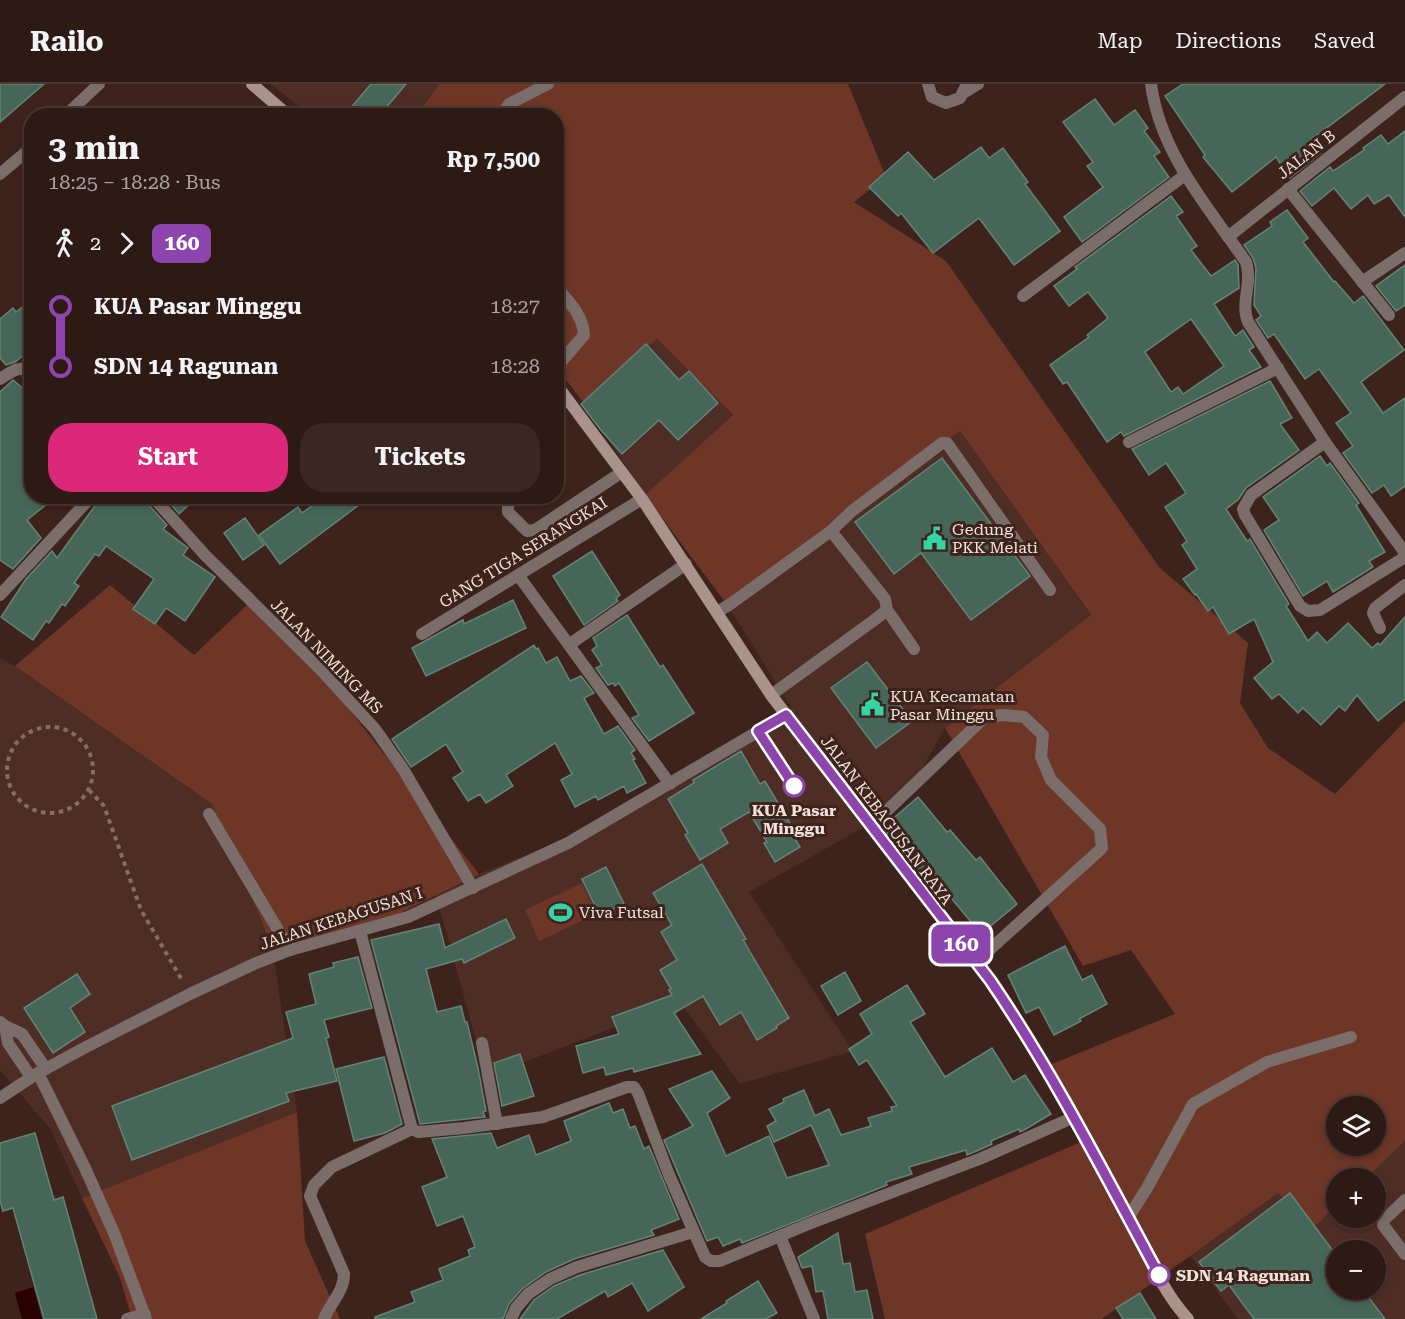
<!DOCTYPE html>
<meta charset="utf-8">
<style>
body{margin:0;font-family:"Roboto Serif",serif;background:#3a2722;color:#f1f3f6;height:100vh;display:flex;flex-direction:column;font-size:22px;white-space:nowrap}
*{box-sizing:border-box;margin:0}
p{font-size:20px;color:#a7a1a0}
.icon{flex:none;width:33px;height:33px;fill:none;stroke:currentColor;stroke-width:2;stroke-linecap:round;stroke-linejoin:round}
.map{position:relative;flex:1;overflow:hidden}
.details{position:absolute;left:24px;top:24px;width:540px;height:396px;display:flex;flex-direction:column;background:#2e1a14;border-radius:24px;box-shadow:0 3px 9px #0003,0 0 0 2px #493834}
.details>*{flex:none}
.badge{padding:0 12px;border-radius:9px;font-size:21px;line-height:39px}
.tools{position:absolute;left:1326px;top:1012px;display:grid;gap:12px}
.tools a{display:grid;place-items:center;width:60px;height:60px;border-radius:50%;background:#2e1a14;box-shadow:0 3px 9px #0003,0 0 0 2px #493834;font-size:30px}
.map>.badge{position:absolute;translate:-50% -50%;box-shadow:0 0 0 3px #fff}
.legs{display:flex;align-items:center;gap:9px;height:66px;padding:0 24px;font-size:20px}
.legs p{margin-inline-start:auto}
.summary{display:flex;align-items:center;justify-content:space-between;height:102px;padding:0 24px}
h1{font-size:33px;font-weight:700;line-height:45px}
.primary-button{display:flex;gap:12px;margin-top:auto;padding:12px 24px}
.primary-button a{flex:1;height:69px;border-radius:24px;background:#db2777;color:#fff;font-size:24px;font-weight:700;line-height:69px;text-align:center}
.primary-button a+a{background:#3a2722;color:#f1f3f6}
ul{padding:0 24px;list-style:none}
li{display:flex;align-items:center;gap:21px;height:60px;font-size:22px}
li i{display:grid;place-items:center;width:9px;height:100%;margin:0 8px;background:currentColor}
li i::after{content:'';width:15px;height:15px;margin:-8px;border:4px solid;border-radius:50%;background:#2e1a14}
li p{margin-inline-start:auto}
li:first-child i{background:linear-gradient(#0000 50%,currentColor 0)}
li:last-child i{background:linear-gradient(currentColor 50%,#0000 0)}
header{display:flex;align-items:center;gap:36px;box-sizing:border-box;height:84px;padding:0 30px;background:#2e1a14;border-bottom:2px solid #493834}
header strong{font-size:28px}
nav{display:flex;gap:33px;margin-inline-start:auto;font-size:21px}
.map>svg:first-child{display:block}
</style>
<header>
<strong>Railo</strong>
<nav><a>Map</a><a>Directions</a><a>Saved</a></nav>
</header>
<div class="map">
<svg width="1405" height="1235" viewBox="0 0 1405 1235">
<rect width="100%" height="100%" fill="#3d231b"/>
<g fill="#4e2d25" fill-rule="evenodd">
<path d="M271,0h168l-22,32 -107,-1z"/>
<path d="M657,255l76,77 -88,79 -62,-93z"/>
<path d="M960,347l131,185 -146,112 -44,78 -152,86 104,159 -113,33 -60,-82 -194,75 -50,-182 43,-21 142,-57 170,-110 -63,-101z"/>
<path d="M0,574l15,8 197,138 60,142 25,166 -215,86 -31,-68 -51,-60z"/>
<path d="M1405,1057v178h-167l-53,-70 103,-78 35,46 13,-12v13h40v-39h-11zM1336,1167h40v39h-40z"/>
</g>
<g fill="#6d3627" fill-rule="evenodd">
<path d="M439,0h409l38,93 -32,25 92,59 213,306 89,76 -8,60 28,45 67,46 70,-73v420l-40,38h-29v26l-24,24 -34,-36 -176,126h-217l-20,-85 223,-95 -41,-73 128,-52 -44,-64 -48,16 -138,-238 146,-113 -131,-184 -232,175 -83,-111 88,-80 -76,-76 -74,63 -26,-34 -1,-252h-139zM1336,1023h40v39h-40z"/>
<path d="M110,501l84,70 54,-51 88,89 143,181 -103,51 -104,21 -60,-142 -197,-138z"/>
<path d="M582,799l15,31 -58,27 -14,-31z"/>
<path d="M297,1028l8,129 35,78h-208l-12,-41 -38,-80z"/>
</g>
<path fill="#2b0000" d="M33,1203l9,32h-20l-7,-26z"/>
<g fill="#46665a" stroke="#638477" stroke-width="1.5" fill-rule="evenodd">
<path d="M0,0h44l-44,38z"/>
<path d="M371,0h35l-27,32h-35z"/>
<path d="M1183,0h202l-73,55 9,14 -31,25 -14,-21 -44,35 -29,-35 2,-2 -40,-59z"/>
<path d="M1095,15l19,26 21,-15 13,18 -4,3 16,21 -6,4 15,21 -87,65 -18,-25 39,-30 -16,-21 6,-4 -30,-40z"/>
<path d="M1405,47v86l-16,-22 -15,9 -6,-9 -17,14 -17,-21 -22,18 -12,-15 30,-24 3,4 31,-21 -1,-2 18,-13 7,9z"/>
<path d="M981,63l8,11 14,-10 25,34 -3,2 35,47 -46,34 -35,-47 -46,35 -32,-40 -3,3 -29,-29 39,-35 26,28z"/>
<path d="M1171,112l12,16 -7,4 21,30 -6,4 20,26 24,-16 3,5 1,23 -25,16 21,32 8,-6 11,17 -5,3 12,17 -137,69 -3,-4 -14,10 -40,-60 -4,2 -13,-19 39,-28 -2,-2 21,-17 -20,-26 -19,14 -15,-20 23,-17 -2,-2zM1191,235l33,47 -41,28 -5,-7 -7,5 -26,-40z"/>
<path d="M1287,126l21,28 -5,4 31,40 1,-1 19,22 9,-7 41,54 -43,32 22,31 22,-15v88l-14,10 -7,-11 -12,8 -29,-40 10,-7 -17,-23 15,-10 -32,-44 -14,10 -31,-45 -6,4 -12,-18 5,-4 -7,-11 2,-37 -3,-10 -9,-13 28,-19 -2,-4z"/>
<path d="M1405,181v40l-9,6 -20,-25z"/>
<path d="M32,215v49l-17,14 -9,3 -6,-7v-39l13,-11 3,4z"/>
<path d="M646,260l33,36 10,-9 29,32 -40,37 -19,-20 -37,34 -22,-25 -19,-25z"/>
<path d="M13,296l19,16v69l-6,7 6,7v17h25l-30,24 14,18 -28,31 -13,-9v-168z"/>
<path d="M1270,297l22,37 -12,6 19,26 -53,38 -8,12 -12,9 21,32 3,-2 39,65 -3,2 22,35 9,-9 10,11 21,-20 24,25 6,-5 2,2 25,-28v82l-27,22 -21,-26 -12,16 -6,-5 -18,19 -18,-17 -5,5 -19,-19 -7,5 -18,-21 19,-16 -19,-43 -25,15 -16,-27 -5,4 -12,-17 -1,1 -12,-16 14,-10 -15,-24 5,-4 -22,-34 21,-14 -20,-30 -17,12 -17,-26z"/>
<path d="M1320,372l7,10 3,-3 29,40 -3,2 29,47 -16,9 4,6 -40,25 -6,-11 -24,15 -39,-66 15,-10 -16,-23z"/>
<path d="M942,374l88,118 -59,44 -50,-67 -27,21 -39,-52z"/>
<path d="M102,412h42l2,6 21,23 -4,4 25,19 -5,7 32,22 -30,44 -19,-13 -11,16 -22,-15 21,-30 -48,-33 -7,10 -4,-2 -21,29 5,3 -14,20 -3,-2 -13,19 -3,-2 -13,19 -32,-23 25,-38 26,-28 5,7z"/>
<path d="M164,412h34l-19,18z"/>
<path d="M325,412h46l-91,68 -21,-29 39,-28 4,6z"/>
<path d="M245,434l19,27 -21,15 -19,-27z"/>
<path d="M592,467l28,44 -4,3 2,3 -34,24 -31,-49z"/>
<path d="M513,516l13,28 -100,48 -14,-28 51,-28 1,4z"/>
<path d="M627,531l33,52 3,-2 31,48 -45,28 -17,-23 7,-3 -20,-32 -4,3 -2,-3 -5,2 -12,-17 6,-3 -10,-15 5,-4 -4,-8z"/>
<path d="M534,561l2,4 2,-1 8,15 11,-6 13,24 11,-5 13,17 -10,5 20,36 14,-8 17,24 -4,3 4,6 -2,1 13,23 -19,10 -3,-7 -26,14 -2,-4 -21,11 -14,-27 11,-6 -17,-31 -49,32 7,11 -27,17 -6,-9 -12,7 -15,-23 10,-6 -17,-28 -35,23 -19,-28z"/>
<path d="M867,578l45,59 -36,27 -45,-60z"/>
<path d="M741,667l19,33 5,-3 26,44 -3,2 12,20 -25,15 -11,-19 3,-1 -18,-30 -29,17 8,14 -28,17 -15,-25 3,-2 -20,-34 26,-16 -1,-3z"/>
<path d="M918,713l29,35 3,-2 26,30 4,-3 37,47 -36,30 -39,-47 -5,5 -26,-32 -1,2 -27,-35z"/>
<path d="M702,780l44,75 -3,1 46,78 -13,8 1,2 -20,12 -16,-28 -21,13 -17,-29 -29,17 27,41 -67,18 -1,-4 -27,7 -2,-8 -21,6 -7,-27 43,-12 -7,-17 60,-22 -3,-5 2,-1 -11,-19 17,-10 -16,-28 11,-7 -19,-32z"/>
<path d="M606,783l18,37 -24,12 -18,-37z"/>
<path d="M506,835l9,19 -51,25 -2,-4 -36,10 11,43 24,-6 4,16h2l11,46 8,43 -3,1 2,5 -65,7 -49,-184 68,-16 6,24z"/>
<path d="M1065,862l17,34 10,-5 15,29 -28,15 2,2 -27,14 -15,-28 -13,6 -18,-38z"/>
<path d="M358,873l14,51 -48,12 5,17 -3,1 11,43 -51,12 3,8 -157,59 -20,-54 181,-68 -7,-26 30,-8 -7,-30 25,-7 -1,-4z"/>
<path d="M845,888l16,29 -23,14 -17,-29z"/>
<path d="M77,890l13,20 -20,14 15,24 -32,21 -29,-45z"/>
<path d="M907,901l18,29 -15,8 35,55 47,-29 21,34 12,-7 26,39 -27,16 -4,2 -1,-3 -28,12 1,3 -13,6 -12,5 -1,-5 -57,17 3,7 -26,8 1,3 -145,58 -2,-4 -17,7 -5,-9 -11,4 -43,-101 29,-14 -24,-37 43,-18 18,27 -23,15 19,43 43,-20 18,42 42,-13 -18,-40 -37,17 -7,-16 9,-5 -7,-12 15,-7 -1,-3 21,-9 11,26 14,-7 12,26 30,-9 -3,-8 24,-7 -1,-4 6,-1 -30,-46 -8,5 -10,-16 23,-15 -12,-20z"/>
<path d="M520,970l14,42 -32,10 -8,-43z"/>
<path d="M384,973l18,67 -17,9 -31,8 -18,-72z"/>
<path d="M609,1019l4,10 10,-4 7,19 5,-2 9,23 5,-3 30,73 -28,11 3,5 -80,24 -28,13 -24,17 -13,15 -6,15h-128v-2l40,-15 -4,-10 32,-12 -4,-11 31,-13 -2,-6 7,-3 -12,-31 -26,10 -15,-39 25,-10 -15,-38 59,-6 6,15 32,-13 7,20 35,-14 -7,-20z"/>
<path d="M35,1049l19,67 9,-3 34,122h-53l-31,-111 -10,3 -3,-10v-58z"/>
<path d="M1290,1109l46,62v35h27l22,29h-131l-25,-34 -8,6 -22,-29z"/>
<path d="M838,1149l5,31 7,-1 5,29 12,-2 6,29h-45l-5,-28 -7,1 -4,-26 -10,2 -4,-11z"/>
<path d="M663,1166l21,37 -36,24 -16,-28 -24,14 -3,-6 -48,28h-37l14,-19 20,-14 26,-11z"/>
<path d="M758,1197l19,32 -11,6h-65l26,-16 -1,-2z"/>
<path d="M1140,1209l16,26h-33l-7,-11z"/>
</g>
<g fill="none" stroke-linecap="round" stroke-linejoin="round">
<g stroke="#836d65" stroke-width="4" stroke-dasharray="4.5 4.5" stroke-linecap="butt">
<circle cx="50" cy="686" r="43"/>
<path d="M89,706l15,16 37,104 41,70"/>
</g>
<g stroke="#7b6d69" stroke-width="12">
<path d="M501,32l8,-12 39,-20"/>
<path d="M556,203c13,15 27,28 28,48l-28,33"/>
<path d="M517,412l-9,8v8l19,19 8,-1 87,-58"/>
<path d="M831,447l21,-20 90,-68h5l103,147"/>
<path d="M887,526l27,39"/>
<path d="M717,528l12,-7 102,-74 54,68 2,11 -14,11 -102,74"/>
<path d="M1380,544l-7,-15 2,-5 30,-23"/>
<path d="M758,647l37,58"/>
<path d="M871,742l114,-109 19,-2 20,2 19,18 -2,22 10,23 49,49 2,19 -126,114"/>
<path d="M1405,1116l-21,20 -1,5 22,29"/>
<path d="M1128,1134l19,-30 46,-84 74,-42 84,-25"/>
</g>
<g stroke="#7b6d69" stroke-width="12">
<path d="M928,0l4,13 14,6 14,-5 7,-14"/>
<path d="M1151,0c9,69 57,123 95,178 7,21 -6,40 2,60l77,120 80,111"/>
<path d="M965,8l13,-8"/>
<path d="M65,32l34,-32"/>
<path d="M0,90l32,-27"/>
<path d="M1288,105l101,126"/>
<path d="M1228,153l177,-140"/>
<path d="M1362,198l43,-29"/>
<path d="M1023,212l162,-121"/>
<path d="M0,295c11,-7 19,-14 32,-8"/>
<path d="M1129,358l149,-74"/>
<path d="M1325,358l-74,53 -8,14 2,6 55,91 8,5 12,-1 85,-53"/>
<path d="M152,412l52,58 118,117 53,58 28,40 70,119"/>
<path d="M267,413l1,-1"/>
<path d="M518,491l152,209"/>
<path d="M0,511l92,-99"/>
<path d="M422,550l220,-135"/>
<path d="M570,560l116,-80"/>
<path d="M209,730l81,136"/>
<path d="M360,847l52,198 6,3 46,-4 79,-11 84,-30h7l4,6 31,82 36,82 6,4h9l86,-36 176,-67 92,-41"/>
<path d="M0,938l5,4 17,8 24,35"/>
<path d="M5,942l3,17 23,34"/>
<path d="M482,959l15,81"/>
<path d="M38,989l47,95 29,65 32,86"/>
<path d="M780,1152l34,83"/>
<path d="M127,1235l18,-5"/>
<path d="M324,1235c6,-16 20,-27 20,-45l-34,-78 4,-11 18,-18 80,-38"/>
<path d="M511,1235l5,-11 12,-14 22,-15 27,-12 116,-35"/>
</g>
<path stroke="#7b6d69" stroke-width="12" d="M0,1014l38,-25 48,-26 104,-53 64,-30 36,-14 118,-33 160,-74 218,-128"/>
<g stroke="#a9938c" stroke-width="12">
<path d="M252,0l37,32"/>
<path d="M556,300l86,115 129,196 219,285c51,75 92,154 135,233 20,35 36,77 63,106"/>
</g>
</g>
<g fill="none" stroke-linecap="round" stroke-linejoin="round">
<defs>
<path id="line-1" d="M794,702l-36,-55 28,-16 204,265c64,94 115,195 169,295"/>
</defs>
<use href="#line-1" stroke="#fff" stroke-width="14"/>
<use href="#line-1" stroke="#8e44ad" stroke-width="9"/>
</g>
<defs>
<symbol id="civic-bare" viewBox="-9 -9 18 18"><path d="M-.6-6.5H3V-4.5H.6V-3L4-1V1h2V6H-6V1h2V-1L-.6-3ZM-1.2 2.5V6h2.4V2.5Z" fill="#35d4a7" stroke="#3d231b" stroke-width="2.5" paint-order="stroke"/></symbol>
<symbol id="stadium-bare" viewBox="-9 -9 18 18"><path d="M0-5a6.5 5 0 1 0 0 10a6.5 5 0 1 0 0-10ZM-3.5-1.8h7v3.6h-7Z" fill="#35d4a7" stroke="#3d231b" stroke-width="2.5" paint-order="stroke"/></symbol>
</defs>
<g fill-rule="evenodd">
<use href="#civic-bare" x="918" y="438" width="33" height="33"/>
<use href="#civic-bare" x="856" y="604" width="33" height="33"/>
<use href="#stadium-bare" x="544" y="812" width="33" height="33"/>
</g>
<g fill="#fff" stroke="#8e44ad" stroke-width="3">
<circle cx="794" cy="702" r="10"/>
<circle cx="1159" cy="1191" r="10"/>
</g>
<g text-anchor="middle" stroke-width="6" stroke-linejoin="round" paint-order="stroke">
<g font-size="16" fill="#f3e1db" stroke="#3d231b">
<text transform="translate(1306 70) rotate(-38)" y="6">JALAN B</text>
<text transform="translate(523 468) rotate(-32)" y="6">GANG TIGA SERANGKAI</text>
<text transform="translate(327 572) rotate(46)" y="6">JALAN NIMING MS</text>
<text transform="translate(887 736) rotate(53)" y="6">JALAN KEBAGUSAN RAYA</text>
<text transform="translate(341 834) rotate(-18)" y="6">JALAN KEBAGUSAN I</text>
</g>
<g font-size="16" fill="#f3e1db" stroke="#3d231b" text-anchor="start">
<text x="952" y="451">Gedung<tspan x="952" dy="18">PKK Melati</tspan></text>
<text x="890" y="618">KUA Kecamatan<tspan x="890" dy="18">Pasar Minggu</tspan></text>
<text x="579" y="834">Viva Futsal</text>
</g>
<g font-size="16" font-weight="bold" fill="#f3e1db" stroke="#3d231b">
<text x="794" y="732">KUA Pasar<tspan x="794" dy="18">Minggu</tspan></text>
<text x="1176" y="1197" text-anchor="start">SDN 14 Ragunan</text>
</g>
</g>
</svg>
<div class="tools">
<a><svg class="icon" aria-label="layers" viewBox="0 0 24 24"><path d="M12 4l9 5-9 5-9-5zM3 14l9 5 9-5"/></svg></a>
<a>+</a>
<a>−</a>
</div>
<b class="badge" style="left:961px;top:860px;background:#8e44ad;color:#fff">160</b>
<section class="details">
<div class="summary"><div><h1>3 min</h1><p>18:25 – 18:28 · Bus</p></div><b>Rp 7,500</b></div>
<div class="legs"><svg class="icon" aria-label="walk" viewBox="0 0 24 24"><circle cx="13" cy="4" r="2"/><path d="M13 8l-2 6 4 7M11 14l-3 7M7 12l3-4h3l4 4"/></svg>2<svg class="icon" aria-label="forward" viewBox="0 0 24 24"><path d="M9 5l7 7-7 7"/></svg><b class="badge" style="background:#8e44ad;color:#fff">160</b></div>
<ul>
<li><i style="color:#8e44ad"></i><b>KUA Pasar Minggu</b><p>18:27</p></li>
<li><i style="color:#8e44ad"></i><b>SDN 14 Ragunan</b><p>18:28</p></li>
</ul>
<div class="primary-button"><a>Start</a><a>Tickets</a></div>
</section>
</div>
